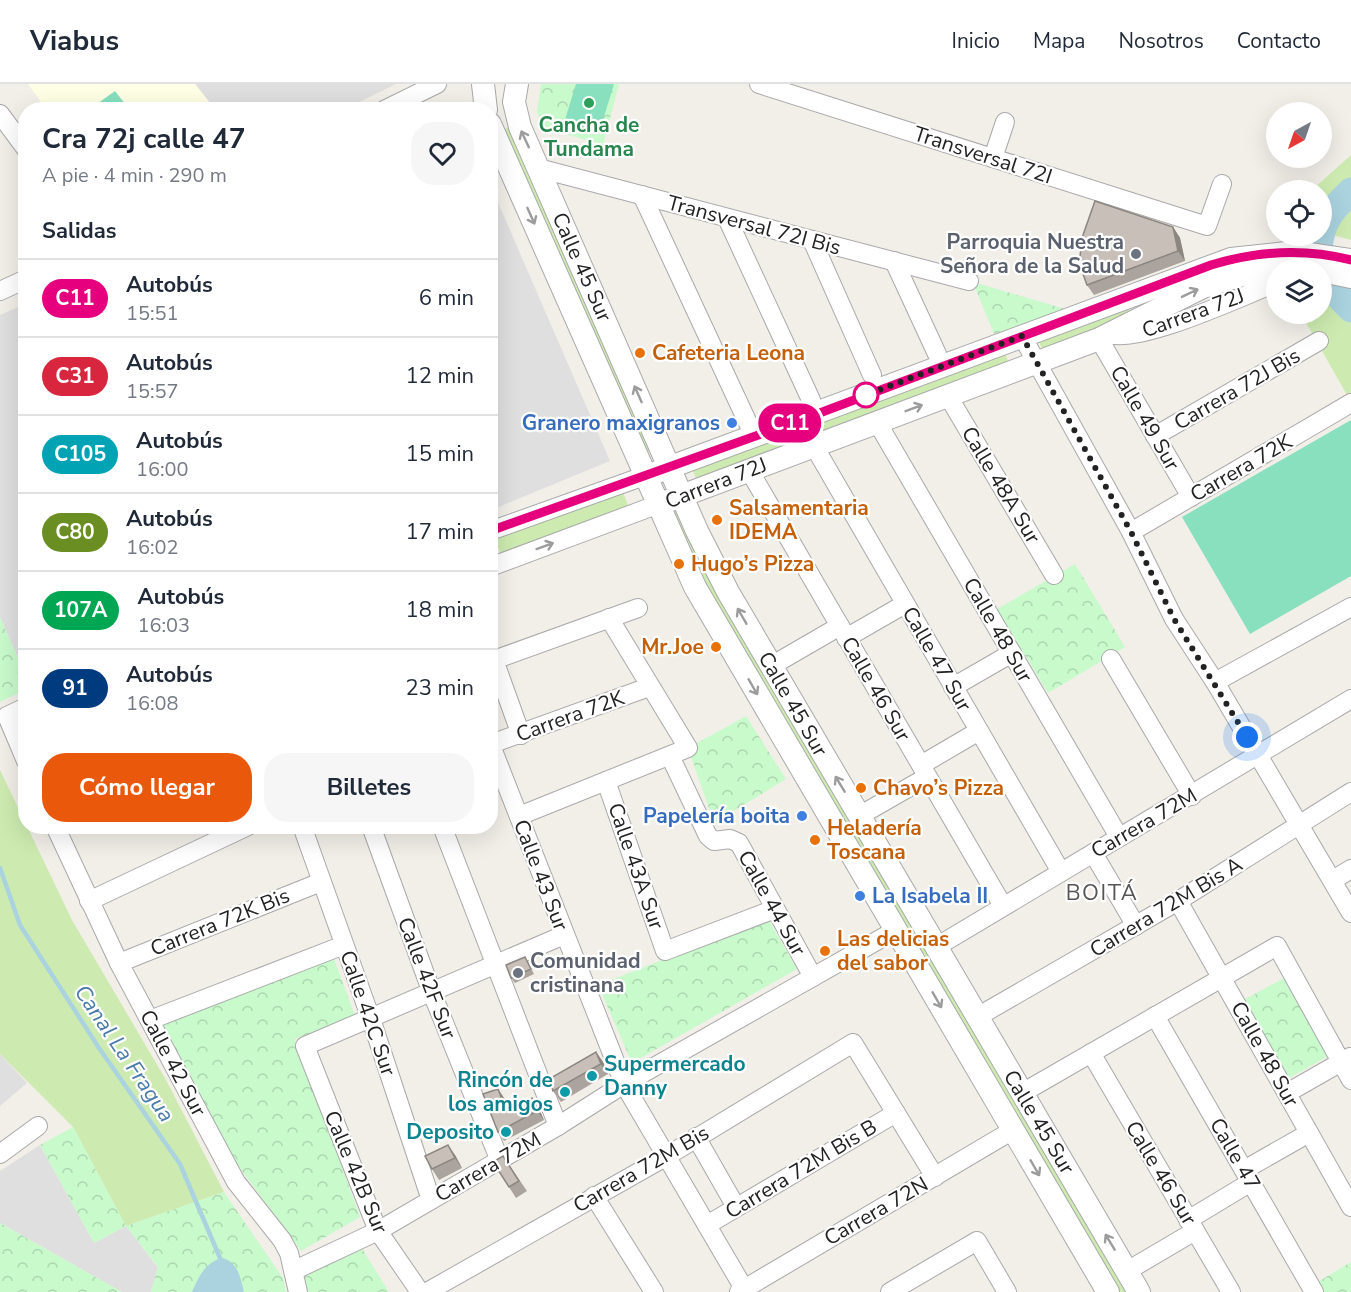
<!DOCTYPE html>
<html lang="es">
<meta charset="utf-8">
<style>
body{margin:0;font-family:"Nunito Sans",sans-serif;background:#f6f6f7;color:#1f2937;height:100vh;display:flex;flex-direction:column;font-size:22px;white-space:nowrap}
*{box-sizing:border-box;margin:0}
p{font-size:20px;color:#747a83}
.icon{flex:none;width:33px;height:33px;fill:none;stroke:currentColor;stroke-width:2;stroke-linecap:round;stroke-linejoin:round}
.map{position:relative;flex:1;overflow:hidden}
.side{position:absolute;left:18px;top:18px;width:480px;height:732px;display:flex;flex-direction:column;background:#fff;border-radius:24px;box-shadow:0 6px 24px #0002}
.side>*{flex:none}
.badge{padding:0 12px;border-radius:20px;font-size:21px;line-height:39px}
.needle{width:39px;rotate:220deg}
.buttons{position:absolute;left:1266px;top:18px;display:grid;gap:12px}
.buttons a{display:grid;place-items:center;width:66px;height:66px;border-radius:50%;background:#fff;box-shadow:0 6px 24px #0002;font-size:30px}
.you{position:absolute;width:30px;height:30px;margin:-15px;border:4px solid #fff;border-radius:50%;background:#1a73e8;box-shadow:0 0 0 9px #1a73e833}
.map>.badge{position:absolute;translate:-50% -50%;box-shadow:0 0 0 3px #fff}
h2{padding:0 24px;font-size:22px;line-height:54px}
.round{display:grid;place-items:center;flex:none;width:63px;height:63px;border-radius:24px;background:#f6f6f7}
.summary{display:flex;align-items:center;justify-content:space-between;height:102px;padding:0 24px}
h1{font-size:28px;font-weight:700;line-height:45px}
.primary-button{display:flex;gap:12px;margin-top:auto;padding:12px 24px}
.primary-button a{flex:1;height:69px;border-radius:24px;background:#ea580c;color:#fff;font-size:24px;font-weight:700;line-height:69px;text-align:center}
.primary-button a+a{background:#f6f6f7;color:#1f2937}
ul{padding:0;list-style:none}
li{display:flex;align-items:center;gap:18px;height:78px;padding:0 24px;border-top:2px solid #e0e1e3}
li div{flex:1}
li b{display:block;font-size:22px}
li em{font-style:normal}
li .badge{min-width:66px;font-weight:700;text-align:center}
header{display:flex;align-items:center;gap:36px;box-sizing:border-box;height:84px;padding:0 30px;background:#fff;border-bottom:2px solid #e0e1e3}
header strong{font-size:28px}
nav{display:flex;gap:33px;margin-inline-start:auto;font-size:21px}
.map>svg:first-child{display:block}
</style>
<header>
<strong>Viabus</strong>
<nav><a>Inicio</a><a>Mapa</a><a>Nosotros</a><a>Contacto</a></nav>
</header>
<div class="map">
<svg width="1351" height="1208" viewBox="0 0 1351 1208">
<defs>
<pattern id="park-crowns" width="20" height="18" patternUnits="userSpaceOnUse" patternTransform="scale(1.5)"><rect width="20" height="18" fill="#c8facc"/><path d="M2 6a3 3 0 1 1 6 0M12 15a3 3 0 1 1 6 0" fill="none" stroke="#acd6af"/></pattern>
</defs>
<rect width="100%" height="100%" fill="#f2efe9"/>
<g fill="#e0dfdf">
<path d="M195,0h201l-53,26 -128,-1z"/>
<path d="M490,100l120,277 -119,49h-1z"/>
<path d="M25,220v370l-25,-57v-302z"/>
<path d="M0,970l27,29 -27,23z"/>
<path d="M40,1061l54,98 32,-17 32,42 -7,24h-29l-122,-69v-52z"/>
</g>
<path fill="#ffffe5" d="M28,0h167l20,25h-169z"/>
<g fill="#cdebb0">
<path d="M509,43l147,322 -10,4 -146,-321z"/>
<path d="M1351,71v85l-29,-8v-42h-10z"/>
<path d="M1322,198l29,6v114l-50,-88h21z"/>
<path d="M1128,225l3,5 -86,41 -7,-15z"/>
<path d="M1004,267l5,12 -312,118 -5,-12z"/>
<path d="M623,408l6,16 -128,47 -6,-16z"/>
<path d="M678,427l450,781h-10l-421,-724 -26,-54z"/>
<path d="M0,686l72,150 94,160 58,112 -98,34 -53,-99 -73,-73z"/>
</g>
<g fill="url(#park-crowns)">
<path d="M541,0h78l-16,61 -61,-18 -5,-15z"/>
<path d="M973,198l92,27 -71,25z"/>
<path d="M1075,480l50,83 -77,46 -51,-84z"/>
<path d="M0,533l25,57v16l-25,12z"/>
<path d="M746,632l40,63 -72,44 -26,-75z"/>
<path d="M768,835l29,50 -165,94 -34,-78z"/>
<path d="M333,872l22,60 -60,23 65,178 -59,34 -64,-87 -74,-139z"/>
<path d="M1286,893l44,78 -48,27 -44,-79z"/>
<path d="M73,1043l53,99 98,-34 59,86 3,14h-135l7,-25 -32,-41 -32,17 -54,-98z"/>
<path d="M0,1139l122,69h-122z"/>
<path d="M361,1163l28,45h-82l-3,-15z"/>
<path d="M1351,1178v30h-37l-3,-6z"/>
</g>
<g fill="#88e0be">
<path d="M576,0h38l-15,49 -35,-10z"/>
<path d="M115,7l14,18h-39z"/>
<path d="M1351,336v156l-101,58 -68,-117z"/>
</g>
<path fill="#aad3df" d="M220,1174c18,2 20,19 24,34h-52c7,-16 12,-27 28,-34z"/>
<g fill="none" stroke-linecap="round" stroke-linejoin="round">
<path stroke="#aad3df" stroke-width="4.5" d="M0,784l20,57 79,123 81,116 40,94"/>
<g stroke="#aad3df" stroke-width="27">
<path d="M1322,148c4,-17 17,-29 29,-41"/>
<path d="M1321,152c-7,26 11,56 30,73"/>
</g>
<defs>
<g id="minor">
<path d="M759,0l448,142 15,-42"/>
<path d="M384,26l53,-26"/>
<path d="M0,30l26,35"/>
<path d="M993,74l12,-36"/>
<path d="M538,84l431,113"/>
<path d="M642,111l112,241"/>
<path d="M727,134l84,182"/>
<path d="M812,156l60,135"/>
<path d="M894,177l43,93"/>
<path d="M0,207l26,-12"/>
<path d="M1109,250c32,10 133,-38 167,-51"/>
<path d="M1022,252l109,196 43,87 41,63 136,231"/>
<path d="M1099,255l92,158"/>
<path d="M948,312l106,179"/>
<path d="M877,338l242,415"/>
<path d="M1155,352l164,-95"/>
<path d="M814,362l247,426"/>
<path d="M749,386l254,436"/>
<path d="M490,447l157,-56"/>
<path d="M1131,448l220,-129"/>
<path d="M490,483l169,-63"/>
<path d="M846,554l59,-34"/>
<path d="M1111,575l81,137"/>
<path d="M771,582l69,-40"/>
<path d="M1215,598l136,-75"/>
<path d="M953,603l59,-34"/>
<path d="M26,623l-19,9 19,45"/>
<path d="M521,651l-27,-75 144,-52"/>
<path d="M490,659l134,341 122,208"/>
<path d="M491,660l158,-57"/>
<path d="M670,672l38,80 6,5 16,-2 9,4 74,134"/>
<path d="M921,681l58,-34"/>
<path d="M606,697l59,170 110,-42"/>
<path d="M519,732l169,-68 -79,-130"/>
<path d="M859,732l68,-39"/>
<path d="M55,742l64,137 117,219 46,58 7,13 9,39"/>
<path d="M302,742l69,193 60,181"/>
<path d="M371,742l61,167 68,168"/>
<path d="M442,742l116,300"/>
<path d="M1093,769l43,73"/>
<path d="M1333,796l18,-11"/>
<path d="M89,817l159,-75"/>
<path d="M1178,817l173,306"/>
<path d="M936,863l415,-248"/>
<path d="M119,879l202,-81"/>
<path d="M1155,932l159,276"/>
<path d="M977,933l201,-116 173,-109"/>
<path d="M150,936l194,-75"/>
<path d="M1091,969l140,239"/>
<path d="M1022,1009l255,-147 74,134"/>
<path d="M1287,1009l63,-36"/>
<path d="M696,1053l40,70"/>
<path d="M0,1070l38,-28"/>
<path d="M1244,1086l65,-37"/>
<path d="M594,1112l60,96"/>
<path d="M1188,1136l63,-38"/>
<path d="M707,1141l189,-112"/>
<path d="M295,1186l83,-39 180,-105 66,-42 272,-154"/>
<path d="M1127,1187l68,-40"/>
<path d="M420,1208l-42,-61 -73,-185 259,-111"/>
<path d="M427,1208l240,-136 186,-113 82,134"/>
<path d="M739,1208l274,-162"/>
<path d="M890,1208l87,-51 30,51"/>
</g>
<g id="tertiary">
<path d="M483,0l3,26"/>
<path d="M517,0l-3,18 6,25 177,404 31,61 411,700"/>
<path d="M490,40l205,463 413,705"/>
<path d="M1322,187l29,6"/>
<path d="M657,388l574,-213 64,-7 56,8"/>
<path d="M668,417l431,-162 104,-52 36,-11 37,-6"/>
</g>
</defs>
<use href="#minor" stroke="#a9a9a9" stroke-width="20"/>
<use href="#tertiary" stroke="#a9a9a9" stroke-width="24"/>
<use href="#minor" stroke="#fff" stroke-width="18"/>
<use href="#tertiary" stroke="#fff" stroke-width="22"/>
</g>
<g fill="#aba49e">
<path d="M1173,143l7,11 5,23 -91,34 -7,-10z"/>
<path d="M525,873l9,17 -19,9 -4,-5z"/>
<path d="M596,968l7,10 5,12 -47,28 -8,-11z"/>
<path d="M498,1005l6,9 5,13 23,-13 6,9 6,13 -40,21 -6,-9z"/>
<path d="M455,1071l7,13 -23,12 -7,-11z"/>
<path d="M503,1072l24,35 -11,7 -7,-11z"/>
</g>
<g fill="#8b8681">
<path d="M1173,143l7,11 5,23 -7,-10z"/>
<path d="M596,968l7,10 5,12 -7,-10z"/>
<path d="M498,1005l6,9 9,23 -6,-9z"/>
<path d="M532,1014l6,9 6,13 -7,-9z"/>
<path d="M448,1061l7,10 7,13 -7,-10z"/>
</g>
<g fill="#c7bfb8" stroke="#8b8681" stroke-width="1.5">
<path d="M1095,117l78,26 5,24 -91,34 -8,-22 4,-28z"/>
<path d="M525,873l6,12 -20,9 -5,-13z"/>
<path d="M596,968l5,12 -48,27 -4,-12z"/>
<path d="M498,1005l9,23 25,-14 5,13 -39,21 -15,-38z"/>
<path d="M448,1061l7,13 -23,11 -7,-13z"/>
<path d="M503,1072l16,25 -10,6 -16,-25z"/>
</g>
<defs><path id="oneway-shaft" d="M-6 0H5M1.5-3L5.5 0L1.5 3" fill="none" stroke-width="1.6" stroke-linecap="round" stroke-linejoin="round" transform="scale(1.5)"/></defs>
<g stroke="#9c9c9c">
<use href="#oneway-shaft" transform="translate(525 55) rotate(-115)"/>
<use href="#oneway-shaft" transform="translate(531 132) rotate(66)"/>
<use href="#oneway-shaft" transform="translate(1190 209) rotate(-26)"/>
<use href="#oneway-shaft" transform="translate(638 310) rotate(-114)"/>
<use href="#oneway-shaft" transform="translate(914 324) rotate(-21)"/>
<use href="#oneway-shaft" transform="translate(545 462) rotate(-20)"/>
<use href="#oneway-shaft" transform="translate(742 532) rotate(-120)"/>
<use href="#oneway-shaft" transform="translate(753 603) rotate(60)"/>
<use href="#oneway-shaft" transform="translate(840 700) rotate(-121)"/>
<use href="#oneway-shaft" transform="translate(937 916) rotate(60)"/>
<use href="#oneway-shaft" transform="translate(1035 1084) rotate(60)"/>
<use href="#oneway-shaft" transform="translate(1110 1158) rotate(-121)"/>
</g>
<g fill="none" stroke-linecap="round" stroke-linejoin="round">
<defs>
<path id="line" d="M490,447l327,-117 394,-149c46,-14 93,-17 140,-5"/>
</defs>
<use href="#line" stroke="#fff" stroke-width="14"/>
<use href="#line" stroke="#e6007e" stroke-width="9"/>
<path stroke="#222" stroke-width="6" stroke-dasharray="0 10.8" d="M866,311l-8,3 164,-62 109,196 43,87 73,118"/>
</g>
<circle fill="#2e9e5b" stroke="#fff" stroke-width="2" cx="589" cy="19" r="6"/>
<g fill="#6b7280" stroke="#fff" stroke-width="2">
<circle cx="1136" cy="170" r="6"/>
<circle cx="518" cy="889" r="6"/>
</g>
<g fill="#e8710a" stroke="#fff" stroke-width="2">
<circle cx="640" cy="269" r="6"/>
<circle cx="717" cy="436" r="6"/>
<circle cx="679" cy="480" r="6"/>
<circle cx="716" cy="563" r="6"/>
<circle cx="861" cy="704" r="6"/>
<circle cx="815" cy="756" r="6"/>
<circle cx="825" cy="867" r="6"/>
</g>
<circle fill="#fff" stroke="#e6007e" stroke-width="3" cx="866" cy="311" r="12"/>
<g fill="#3f7fe0" stroke="#fff" stroke-width="2">
<circle cx="732" cy="339" r="6"/>
<circle cx="802" cy="732" r="6"/>
<circle cx="860" cy="812" r="6"/>
</g>
<g fill="#0f9aa8" stroke="#fff" stroke-width="2">
<circle cx="592" cy="992" r="6"/>
<circle cx="565" cy="1008" r="6"/>
<circle cx="506" cy="1048" r="6"/>
</g>
<g text-anchor="middle" stroke-width="4.5" stroke-linejoin="round" paint-order="stroke">
<g font-size="21" font-weight="bold" fill="#27864d" stroke="#fff">
<text x="589" y="48">Cancha de<tspan x="589" dy="24">Tundama</tspan></text>
</g>
<g font-size="21" fill="#222" stroke="#fff">
<text transform="translate(983 71) rotate(18)" y="7">Transversal 72I</text>
<text transform="translate(754 141) rotate(15)" y="7">Transversal 72I Bis</text>
<text transform="translate(582 183) rotate(66)" y="7">Calle 45 Sur</text>
<text transform="translate(1193 229) rotate(-20)" y="7">Carrera 72J</text>
<text transform="translate(1237 305) rotate(-30)" y="7">Carrera 72J Bis</text>
<text transform="translate(1145 334) rotate(60)" y="7">Calle 49 Sur</text>
<text transform="translate(1241 384) rotate(-30)" y="7">Carrera 72K</text>
<text transform="translate(716 399) rotate(-21)" y="7">Carrera 72J</text>
<text transform="translate(1001 401) rotate(59)" y="7">Calle 48A Sur</text>
<text transform="translate(998 546) rotate(60)" y="7">Calle 48 Sur</text>
<text transform="translate(937 575) rotate(60)" y="7">Calle 47 Sur</text>
<text transform="translate(876 605) rotate(60)" y="7">Calle 46 Sur</text>
<text transform="translate(793 620) rotate(60)" y="7">Calle 45 Sur</text>
<text transform="translate(570 632) rotate(-20)" y="7">Carrera 72K</text>
<text transform="translate(1144 739) rotate(-30)" y="7">Carrera 72M</text>
<text transform="translate(636 782) rotate(71)" y="7">Calle 43A Sur</text>
<text transform="translate(541 791) rotate(69)" y="7">Calle 43 Sur</text>
<text transform="translate(772 819) rotate(61)" y="7">Calle 44 Sur</text>
<text transform="translate(1166 823) rotate(-31)" y="7">Carrera 72M Bis A</text>
<text transform="translate(220 838) rotate(-22)" y="7">Carrera 72K Bis</text>
<text transform="translate(427 894) rotate(69)" y="7">Calle 42F Sur</text>
<text transform="translate(368 929) rotate(71)" y="7">Calle 42C Sur</text>
<text transform="translate(1265 970) rotate(61)" y="7">Calle 48 Sur</text>
<text transform="translate(173 979) rotate(62)" y="7">Calle 42 Sur</text>
<text transform="translate(1039 1038) rotate(59)" y="7">Calle 45 Sur</text>
<text transform="translate(1235 1070) rotate(60)" y="7">Calle 47</text>
<text transform="translate(488 1083) rotate(-30)" y="7">Carrera 72M</text>
<text transform="translate(641 1085) rotate(-30)" y="7">Carrera 72M Bis</text>
<text transform="translate(801 1085) rotate(-31)" y="7">Carrera 72M Bis B</text>
<text transform="translate(356 1088) rotate(67)" y="7">Calle 42B Sur</text>
<text transform="translate(1161 1089) rotate(59)" y="7">Calle 46 Sur</text>
<text transform="translate(876 1127) rotate(-30)" y="7">Carrera 72N</text>
</g>
<g font-size="21" font-weight="bold" fill="#5b616d" stroke="#fff" text-anchor="end">
<text x="1124" y="165">Parroquia Nuestra<tspan x="1124" dy="24">Señora de la Salud</tspan></text>
<text x="530" y="884" text-anchor="start">Comunidad<tspan x="530" dy="24">cristinana</tspan></text>
</g>
<g font-size="21" font-weight="bold" fill="#c56008" stroke="#fff" text-anchor="start">
<text x="652" y="276">Cafeteria Leona</text>
<text x="729" y="431">Salsamentaria<tspan x="729" dy="24">IDEMA</tspan></text>
<text x="691" y="487">Hugo’s Pizza</text>
<text x="704" y="570" text-anchor="end">Mr.Joe</text>
<text x="873" y="711">Chavo’s Pizza</text>
<text x="827" y="751">Heladería<tspan x="827" dy="24">Toscana</tspan></text>
<text x="837" y="862">Las delicias<tspan x="837" dy="24">del sabor</tspan></text>
</g>
<g font-size="21" font-weight="bold" fill="#366cbe" stroke="#fff" text-anchor="end">
<text x="720" y="346">Granero maxigranos</text>
<text x="790" y="739">Papelería boita</text>
<text x="872" y="819" text-anchor="start">La Isabela II</text>
</g>
<g font-size="21" font-weight="bold" fill="#0d838f" stroke="#fff" text-anchor="end">
<text x="604" y="987" text-anchor="start">Supermercado<tspan x="604" dy="24">Danny</tspan></text>
<text x="553" y="1003">Rincón de<tspan x="553" dy="24">los amigos</tspan></text>
<text x="494" y="1055">Deposito</text>
</g>
<g font-size="22" letter-spacing="1.5" fill="#555" stroke="#fff">
<text x="1102" y="816">BOITÁ</text>
</g>
<g font-size="22" font-style="italic" fill="#4a7aab" stroke="#fff">
<text transform="translate(125 969) rotate(56)" y="8">Canal La Fragua</text>
</g>
</g>
</svg>
<div class="buttons">
<a><svg class="needle" viewBox="-14 -14 28 28"><path d="M0-13l5 13h-10z" fill="#e53935"/><path d="M0 13l5-13h-10z" fill="#747a83"/></svg></a>
<a><svg class="icon" aria-label="locate" viewBox="0 0 24 24"><circle cx="12" cy="12" r="6"/><path d="M12 2v4M12 18v4M2 12h4M18 12h4"/></svg></a>
<a><svg class="icon" aria-label="layers" viewBox="0 0 24 24"><path d="M12 4l9 5-9 5-9-5zM3 14l9 5 9-5"/></svg></a>
</div>
<div class="you" style="left:1247px;top:653px"></div>
<b class="badge" style="left:790px;top:339px;background:#e6007e;color:#fff">C11</b>
<section class="side">
<div class="summary"><div><h1>Cra 72j calle 47</h1><p>A pie · 4 min · 290 m</p></div><a class="round"><svg class="icon" aria-label="heart" viewBox="0 0 24 24"><path d="M12 20l-8-8c-3-5 5-10 8-4 3-6 11-1 8 4z"/></svg></a></div>
<h2>Salidas</h2>
<ul>
<li><span class="badge" style="background:#e6007e;color:#fff">C11</span><div><b>Autobús</b><p>15:51</p></div><em>6 min</em></li>
<li><span class="badge" style="background:#d7263d;color:#fff">C31</span><div><b>Autobús</b><p>15:57</p></div><em>12 min</em></li>
<li><span class="badge" style="background:#00a3b4;color:#fff">C105</span><div><b>Autobús</b><p>16:00</p></div><em>15 min</em></li>
<li><span class="badge" style="background:#6b8e23;color:#fff">C80</span><div><b>Autobús</b><p>16:02</p></div><em>17 min</em></li>
<li><span class="badge" style="background:#00a651;color:#fff">107A</span><div><b>Autobús</b><p>16:03</p></div><em>18 min</em></li>
<li><span class="badge" style="background:#003b80;color:#fff">91</span><div><b>Autobús</b><p>16:08</p></div><em>23 min</em></li>
</ul>
<div class="primary-button"><a>Cómo llegar</a><a>Billetes</a></div>
</section>
</div>
